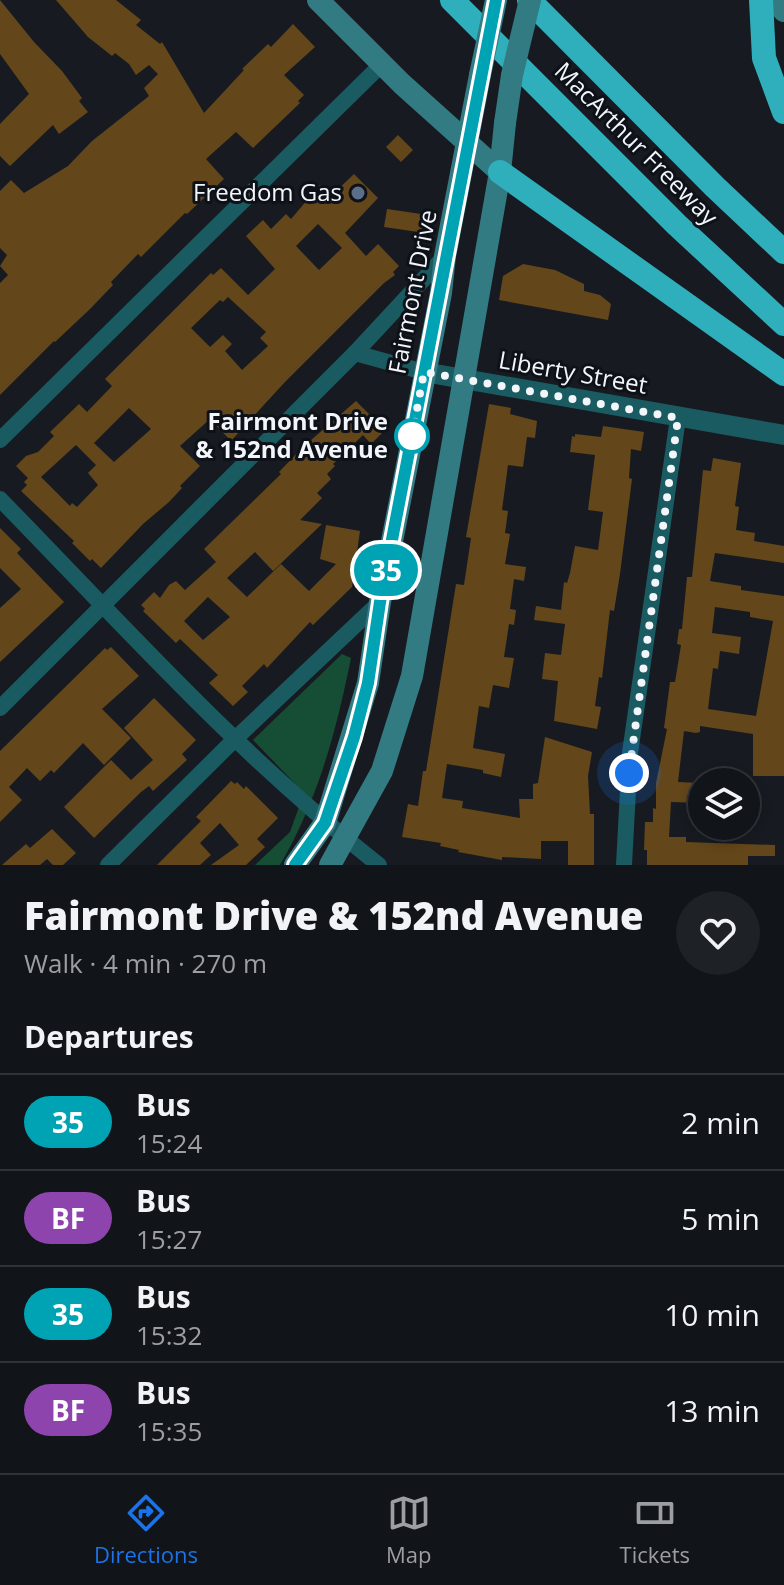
<!DOCTYPE html>
<meta charset="utf-8">
<style>
body{margin:0;font-family:"Open Sans",sans-serif;background:#1e2126;color:#f1f3f6;height:100vh;display:flex;flex-direction:column;font-size:30px;white-space:nowrap}
*{box-sizing:border-box;margin:0}
p{font-size:26px;color:#9c9ea2}
.icon{flex:none;width:44px;height:44px;fill:none;stroke:currentColor;stroke-width:2;stroke-linecap:round;stroke-linejoin:round}
.map{position:relative;height:865px;overflow:hidden}
.details{display:flex;flex-direction:column;background:#111419;flex:1}
.details>*{flex:none}
.badge{padding:0 16px;border-radius:26px;font-size:28px;line-height:52px}
.buttons{position:absolute;left:688px;top:768px;display:grid;gap:16px}
.buttons a{display:grid;place-items:center;width:72px;height:72px;border-radius:50%;background:#111419;box-shadow:0 4px 12px #0003,0 0 0 2px #303338;font-size:40px}
.you{position:absolute;width:40px;height:40px;margin:-20px;border:6px solid #fff;border-radius:50%;background:#1a73e8;box-shadow:0 0 0 12px #1a73e833}
.map>.badge{position:absolute;translate:-50% -50%;box-shadow:0 0 0 4px #fff}
h2{padding:0 24px;font-size:30px;line-height:72px}
.round{display:grid;place-items:center;flex:none;width:84px;height:84px;border-radius:42px;background:#1e2126}
.summary{display:flex;align-items:center;justify-content:space-between;height:136px;padding:0 24px}
h1{font-size:38px;font-weight:800;line-height:60px}
ul{padding:0;list-style:none}
li{display:flex;align-items:center;gap:24px;height:96px;padding:0 24px;border-top:2px solid #303338}
li div{flex:1}
li b{display:block;font-size:30px}
li em{font-style:normal}
li .badge{min-width:88px;font-weight:700;text-align:center}
.menu{display:flex;justify-content:space-around;align-items:center;height:112px;border-top:2px solid #303338;background:#111419;font-size:22px;color:#9c9ea2}
.menu a{display:grid;justify-items:center;gap:4px}
.menu .selected{color:#1a73e8}
.map>svg:first-child{display:block}
</style>
<div class="map">
<svg width="784" height="865" viewBox="0 0 784 865">
<rect width="100%" height="100%" fill="#171b21"/>
<path fill="#164d35" d="M342,654l9,4c-15,74 -33,142 -71,207h-25l35,-33 14,-39 -51,-53z"/>
<g fill="#63461a" fill-rule="evenodd">
<path d="M0,0l34,42 28,29 20,27 -3,3 9,11 -29,22 -6,-9 -43,41 -10,-10v-32l29,-30 -29,-40z"/>
<path d="M56,0h60l25,20 -5,5 24,19 2,-2 42,71 40,-43 -2,-1 26,-25 3,3 22,-23 22,23 -31,28 20,20 -6,6 2,2 -47,45 -17,-16 -30,27 18,20 -37,35 -2,-1 -44,44 -3,-3 -27,28 2,3 -23,24 -35,33 -1,-1 -54,54v-112l8,-8 -8,-9 7,-11 -7,-7v-57l11,-11 13,13 44,-27 24,-25 57,-45 -5,-8 14,-14 -9,-9 -13,10 -7,-11 -14,-11 -3,3 -24,-19z"/>
<path d="M398,135l15,15 -12,12 -15,-15z"/>
<path d="M354,174l24,24 -33,35 21,23 12,-12 21,22 -6,6 2,3 -11,8 -100,100 -53,58 -21,-22 -30,27 20,20 -20,20 2,2 -13,14 -26,22 -42,44 -9,-9 -2,2 -18,-18 2,-2 -53,-50 6,-6 -3,-3 4,-4 -12,-12 10,-10 12,-4 16,-16 -4,-4 29,-28 8,8 25,-26 -7,-7 106,-106 2,2 8,-7 27,27 27,-26 -29,-33 17,-16 8,9 15,-15 5,5 29,-34 11,11zM318,224l24,24 -23,22 -23,-24zM228,297l38,35 -6,6 8,8 -26,24 -17,-19 7,-7 -9,-9 -13,12 -19,-19 29,-28 3,2zM129,408l22,21 -37,33 -20,-19zM76,445l20,20 -8,8 10,12 -21,22 -5,-4 -2,3 -29,-29z"/>
<path d="M387,209l41,6 -3,18 -41,-6z"/>
<path d="M523,264l32,6 29,14v7l16,4 11,9 -3,16 -109,-20 4,-24z"/>
<path d="M356,401l29,29 -14,14 -8,-9 -30,29 2,2 -8,8 4,5 -14,14 5,5 -22,22 22,4 -49,47 -18,-19 -28,26 20,19 34,-33 28,27 27,-27 -16,-5 6,-34 34,6 -8,56 -39,38 -3,-3 -43,46 -3,-4 -22,22 6,6 -15,14 -24,-23 9,-8 -38,-36 -4,4 -33,-32 2,-2 -4,-4 13,-13 6,6 9,-13 7,-4 9,9 31,-28 -12,-13 77,-75 -2,-2 24,-25zM208,597l22,20 -27,23 -19,-19z"/>
<path d="M489,404l22,4 -1,6 27,7 -2,17 -8,-1 -4,30 -15,-2 -6,45 6,1 -3,22 5,1 -5,30 21,3 -2,14 -10,-2 -4,30 6,1 -2,15 -5,-1 -5,33 10,1 -5,30 -16,-3 -4,23 -10,-2 -6,42 32,6 -4,23 -18,-4v-3l-36,-6 -5,34 21,3 -1,7 58,10 -1,-19h14v-15l5,-1 7,-46 47,15 -4,24 2,38h4v51h-26v-24h-27v18l-39,-2v3l-44,-8 1,-2 -19,-4 1,-3 -39,-6 6,-33 10,2 5,-35h3l30,-187 8,1 7,-47 -5,-1z"/>
<path d="M603,426l41,6 -3,19 -10,-2 -2,29 3,1 -12,95 -6,37 -4,-1 -8,68 -3,-1 -4,29 6,1 -4,22 -43,-8 4,-40 -16,-2 3,-26 16,2 4,-31 -31,-4 2,-14 25,4 3,-28 3,1 3,-10 5,-27 23,4 5,-38 -15,-2 7,-55 -25,-3 2,-16 3,1v-3l26,3z"/>
<path d="M713,458l28,5 -6,43 4,1 -3,23 19,3 -1,8 30,5v17l-69,-10 -5,28 31,5v4l43,6v180h-31v-42l-53,-8v6l-4,1 -12,-2 -6,51 22,1v20l-29,-1 -2,35h17v5l89,3v11h-27v9h-101v-15h-3l1,-28h8v-14l3,1v-26l11,-54 -3,-1 6,-46h5l6,-37 -4,-1 2,-15h3l5,-52h5l11,-107 8,1zM715,607l35,5v5l23,4 -17,95 -48,-7 5,-41 5,1 2,-18 19,3 2,-17 -29,-4z"/>
<path d="M0,528l21,21 -4,4 47,49 -64,60v-54l21,-19 -21,-21z"/>
<path d="M111,647l28,29 -37,33 29,29 -27,27 -21,-22 -29,30 -3,-3 -11,11 -13,-13 -18,19 13,13 -22,22v-71l105,-103 2,2z"/>
<path d="M154,698l42,42 -14,14 5,6 -34,31 -4,-5 -8,6 -47,46 -30,-31 47,-47 20,20 22,-20 -29,-32z"/>
<path d="M231,781l4,3 2,-2 7,7 2,-3 32,32 -21,21 8,8 -19,18h-35l28,-20 -19,-22 -20,20 11,12 -11,10h-43l44,-44 -5,-4z"/>
<path d="M52,829l24,24 -13,12h-10l-6,-6 -7,6h-38l24,-21 4,4z"/>
</g>
<g fill="none" stroke-linecap="round" stroke-linejoin="round">
<g stroke="#195b61" stroke-width="16">
<path d="M355,353l69,19"/>
<path d="M0,440l383,-377"/>
<path d="M0,499c122,125 241,258 379,366"/>
<path d="M0,708l355,-355 90,-97"/>
<path d="M108,865l127,-126 145,-137"/>
<path d="M624,865l6,-112 48,-335"/>
</g>
<path stroke="#195b61" stroke-width="20" d="M424,372l360,63"/>
<g stroke="#327b83" stroke-width="22">
<path d="M318,0l84,84 98,88"/>
<path d="M774,0l10,11"/>
<path d="M295,865l30,-42 43,-140 12,-81 61,-309 4,-37 35,-181"/>
<path d="M330,865l52,-94 30,-95 88,-504 5,-49"/>
</g>
<g stroke="#2fafbc" stroke-width="24">
<path d="M452,0l225,225 107,99"/>
<path d="M529,0l186,187 69,65"/>
<path d="M761,0l3,58 20,54"/>
<path d="M500,172l284,202"/>
</g>
<g stroke="#327b83" stroke-width="22">
<path d="M480,75l16,-75"/>
<path d="M505,123l7,-48 18,-75"/>
</g>
</g>
<g fill="none" stroke-linecap="round" stroke-linejoin="round">
<defs>
<path id="line" d="M295,865l30,-42 29,-86 14,-54 12,-81 116,-602"/>
</defs>
<use href="#line" stroke="#fff" stroke-width="18"/>
<use href="#line" stroke="#00a3b4" stroke-width="12"/>
<path stroke="#f2f5f9" stroke-width="8" stroke-dasharray="0 14.4" d="M412,436l12,-64 254,46 -49,355"/>
</g>
<circle fill="#5c6f8a" stroke="#0e1218" stroke-width="3" cx="358" cy="193" r="8"/>
<circle fill="#fff" stroke="#00a3b4" stroke-width="4" cx="412" cy="436" r="16"/>
<g text-anchor="middle" stroke-width="6" stroke-linejoin="round" paint-order="stroke">
<g font-size="24" fill="#f2f5f9" stroke="#0e1218">
<text transform="translate(636 144) rotate(45)" y="8">MacArthur Freeway</text>
<text transform="translate(413 292) rotate(-79)" y="8">Fairmont Drive</text>
<text transform="translate(573 373) rotate(10)" y="8">Liberty Street</text>
</g>
<g font-size="24" fill="#f2f5f9" stroke="#0e1218" text-anchor="end">
<text x="342" y="201">Freedom Gas</text>
</g>
<g font-size="24" font-weight="bold" fill="#f2f5f9" stroke="#0e1218" text-anchor="end">
<text x="388" y="430">Fairmont Drive<tspan x="388" dy="28">&amp; 152nd Avenue</tspan></text>
</g>
</g>
</svg>
<div class="buttons">
<a><svg class="icon" aria-label="layers" viewBox="0 0 24 24"><path d="M12 4l9 5-9 5-9-5zM3 14l9 5 9-5"/></svg></a>
</div>
<div class="you" style="left:629px;top:773px"></div>
<b class="badge" style="left:386px;top:570px;background:#00a3b4;color:#fff">35</b>
</div>
<section class="details">
<div class="summary"><div><h1>Fairmont Drive &amp; 152nd Avenue</h1><p>Walk · 4 min · 270 m</p></div><a class="round"><svg class="icon" aria-label="heart" viewBox="0 0 24 24"><path d="M12 20l-8-8c-3-5 5-10 8-4 3-6 11-1 8 4z"/></svg></a></div>
<h2>Departures</h2>
<ul>
<li><span class="badge" style="background:#00a3b4;color:#fff">35</span><div><b>Bus</b><p>15:24</p></div><em>2 min</em></li>
<li><span class="badge" style="background:#8e44ad;color:#fff">BF</span><div><b>Bus</b><p>15:27</p></div><em>5 min</em></li>
<li><span class="badge" style="background:#00a3b4;color:#fff">35</span><div><b>Bus</b><p>15:32</p></div><em>10 min</em></li>
<li><span class="badge" style="background:#8e44ad;color:#fff">BF</span><div><b>Bus</b><p>15:35</p></div><em>13 min</em></li>
</ul>
</section>
<nav class="menu">
<a class="selected"><svg class="icon" aria-label="directions" viewBox="0 0 24 24"><path d="M12 3l9 9-9 9-9-9zM9 14v-3h6M13 9l2 2-2 2"/></svg>Directions</a>
<a><svg class="icon" aria-label="map" viewBox="0 0 24 24"><path d="M3 6l6-2 6 2 6-2v14l-6 2-6-2-6 2zM9 4v14M15 6v14"/></svg>Map</a>
<a><svg class="icon" aria-label="tickets" viewBox="0 0 24 24"><path d="M3 7h18v10H3zM15 7v10"/></svg>Tickets</a>
</nav>
